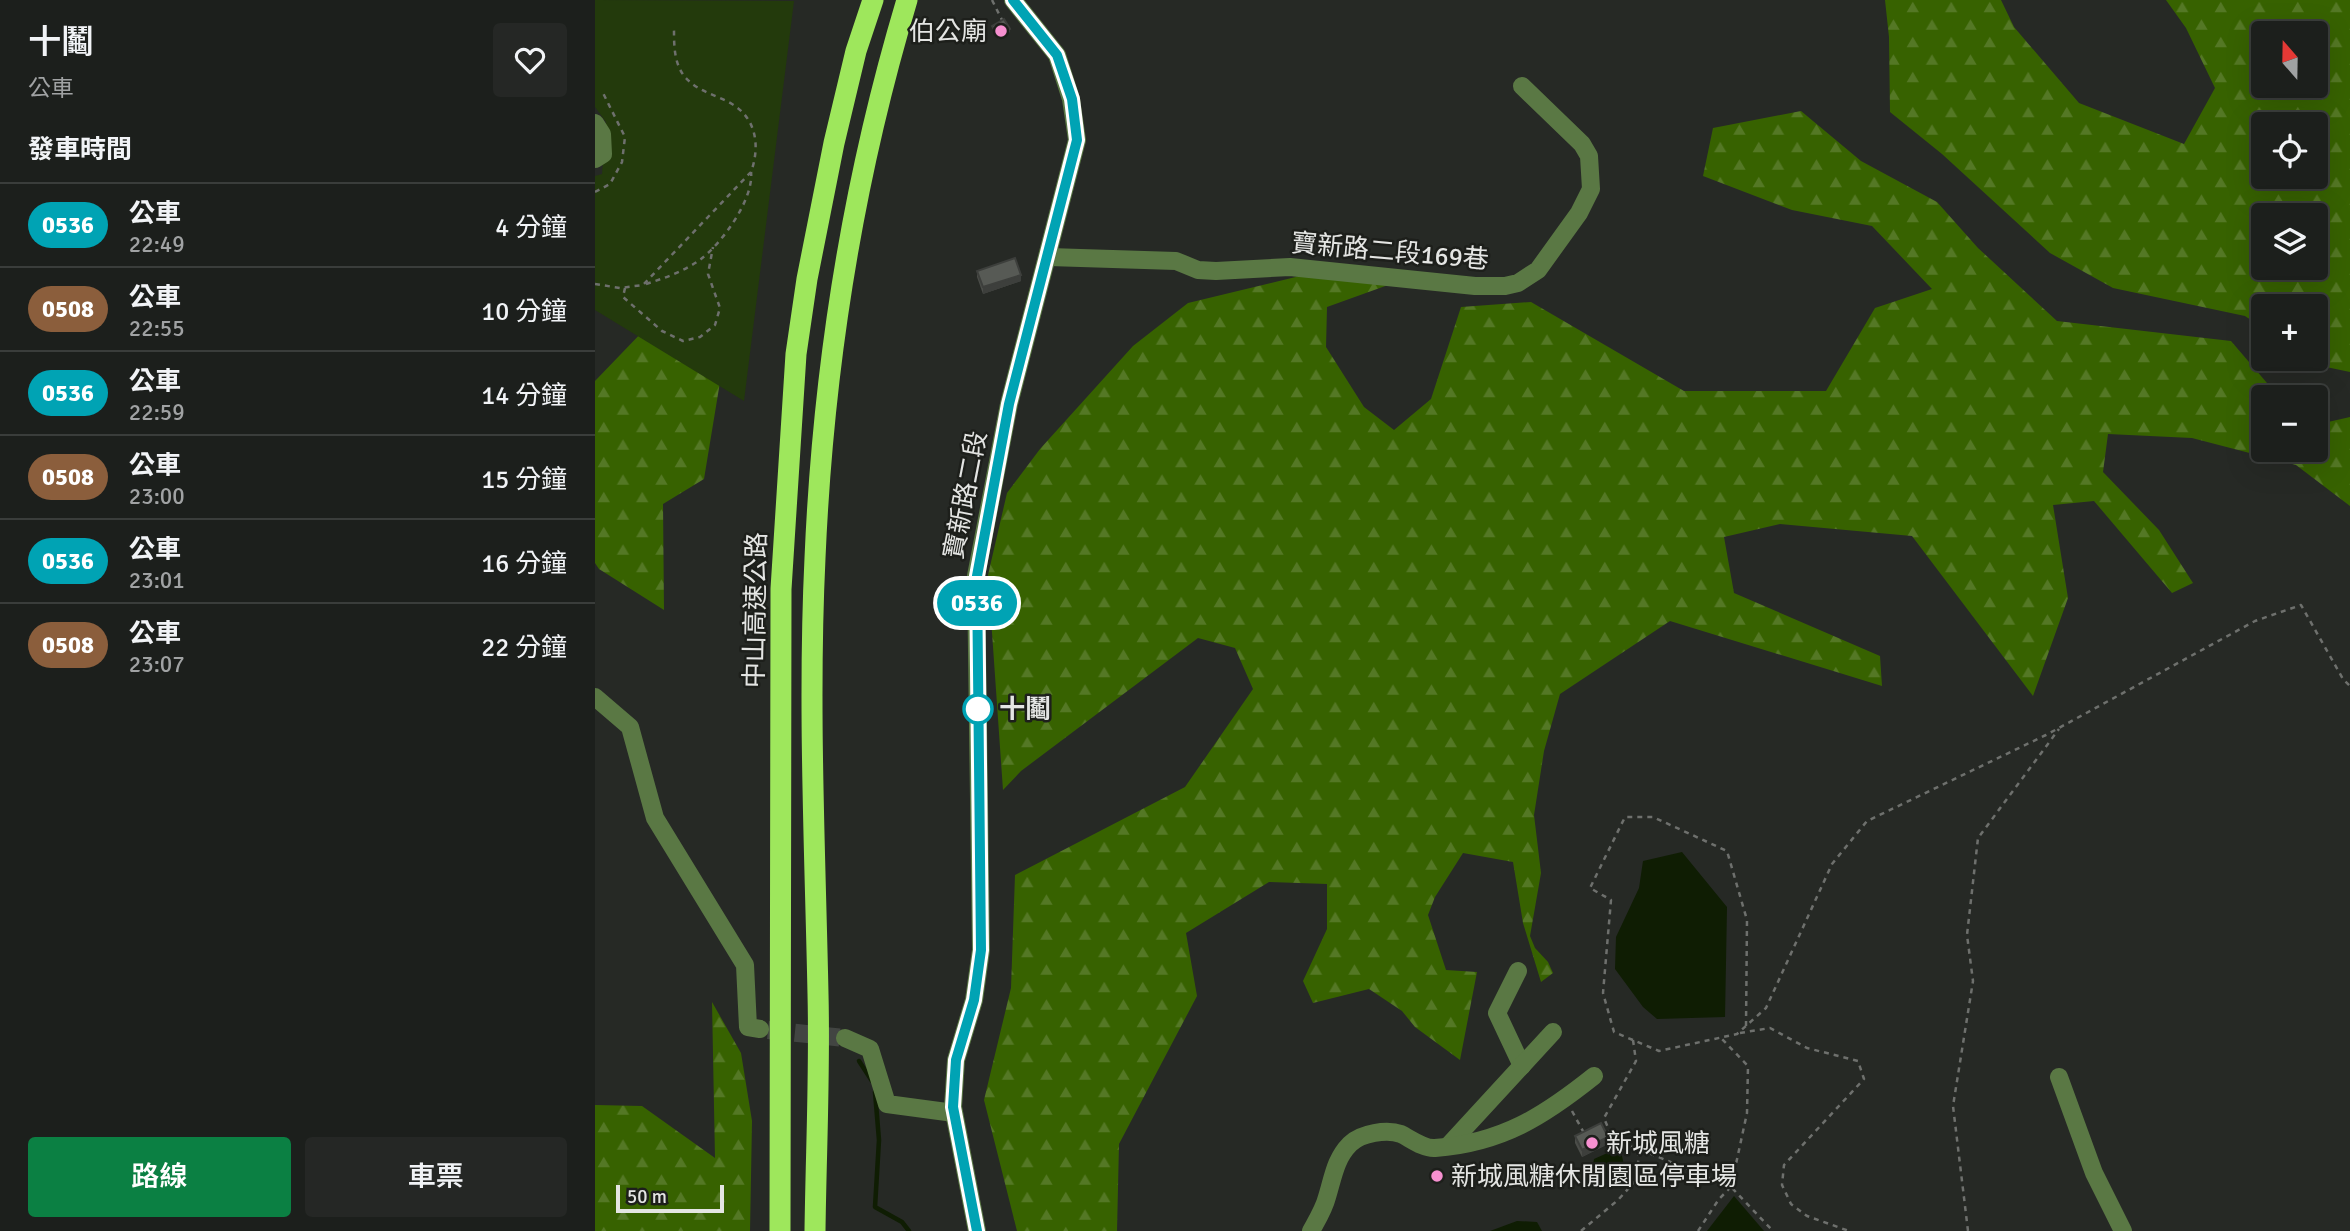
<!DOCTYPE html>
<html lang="zh-TW">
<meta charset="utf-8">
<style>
body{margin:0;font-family:Signika,"Noto Sans TC",sans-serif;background:#252725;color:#f1f3f6;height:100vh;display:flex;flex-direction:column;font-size:26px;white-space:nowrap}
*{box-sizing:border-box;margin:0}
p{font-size:23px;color:#a0a2a3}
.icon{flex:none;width:38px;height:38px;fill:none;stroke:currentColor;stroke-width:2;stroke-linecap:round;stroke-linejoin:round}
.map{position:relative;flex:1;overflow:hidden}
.drawer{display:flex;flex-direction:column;background:#1c1f1c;width:595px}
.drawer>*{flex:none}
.badge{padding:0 14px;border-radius:23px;font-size:24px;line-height:46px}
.needle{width:46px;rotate:340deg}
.buttons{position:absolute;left:1656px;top:21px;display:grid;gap:14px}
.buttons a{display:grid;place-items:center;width:77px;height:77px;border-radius:7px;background:#1c1f1c;box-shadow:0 7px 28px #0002,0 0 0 2px #3a3d3b;font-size:35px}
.scale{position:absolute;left:21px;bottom:18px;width:108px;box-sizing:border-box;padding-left:7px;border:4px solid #e4e5e3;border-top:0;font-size:19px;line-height:24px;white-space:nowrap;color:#e4e5e3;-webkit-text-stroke:5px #1d1f1b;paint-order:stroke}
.map>.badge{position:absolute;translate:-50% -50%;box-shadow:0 0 0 4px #fff}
h2{padding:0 28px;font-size:26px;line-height:63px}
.round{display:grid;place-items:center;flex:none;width:74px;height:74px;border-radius:7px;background:#252725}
.overview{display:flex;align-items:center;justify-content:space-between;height:119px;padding:0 28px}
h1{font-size:33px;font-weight:600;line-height:52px}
.action{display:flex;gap:14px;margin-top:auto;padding:14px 28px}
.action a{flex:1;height:80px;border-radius:7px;background:#0b8043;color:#fff;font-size:28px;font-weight:600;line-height:80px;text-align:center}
.action a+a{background:#252725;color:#f1f3f6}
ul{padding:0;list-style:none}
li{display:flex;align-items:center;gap:21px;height:84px;padding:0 28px;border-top:2px solid #3a3d3b}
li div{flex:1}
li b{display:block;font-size:26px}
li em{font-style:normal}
li .badge{min-width:77px;font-weight:700;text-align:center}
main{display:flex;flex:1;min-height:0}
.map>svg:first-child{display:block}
</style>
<main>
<section class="drawer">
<div class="overview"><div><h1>十鬮</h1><p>公車</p></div><a class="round"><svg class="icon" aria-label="heart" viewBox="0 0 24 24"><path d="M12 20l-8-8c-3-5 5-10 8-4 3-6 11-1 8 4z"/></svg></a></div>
<h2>發車時間</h2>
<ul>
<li><span class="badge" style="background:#00a3b4;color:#fff">0536</span><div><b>公車</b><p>22:49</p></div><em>4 分鐘</em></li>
<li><span class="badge" style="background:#8b5e3c;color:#fff">0508</span><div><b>公車</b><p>22:55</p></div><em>10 分鐘</em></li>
<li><span class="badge" style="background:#00a3b4;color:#fff">0536</span><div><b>公車</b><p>22:59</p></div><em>14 分鐘</em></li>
<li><span class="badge" style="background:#8b5e3c;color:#fff">0508</span><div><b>公車</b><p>23:00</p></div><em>15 分鐘</em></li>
<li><span class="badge" style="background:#00a3b4;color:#fff">0536</span><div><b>公車</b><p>23:01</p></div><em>16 分鐘</em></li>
<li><span class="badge" style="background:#8b5e3c;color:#fff">0508</span><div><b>公車</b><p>23:07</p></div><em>22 分鐘</em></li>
</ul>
<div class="action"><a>路線</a><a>車票</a></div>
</section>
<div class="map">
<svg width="1755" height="1231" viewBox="0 0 1755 1231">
<defs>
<pattern id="forest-firs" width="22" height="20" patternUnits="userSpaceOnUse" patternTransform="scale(1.75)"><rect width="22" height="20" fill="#376200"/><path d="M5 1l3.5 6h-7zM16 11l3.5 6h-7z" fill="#547825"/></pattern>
</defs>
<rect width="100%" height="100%" fill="#262925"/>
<g fill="url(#forest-firs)" fill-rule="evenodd">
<path d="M1290,0h116l13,27 65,76 105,41 31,-56 -29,-60 -20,-28h184v372l-38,-8 -7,-5h10v-53h-52v22l-18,-12 -132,-28 -63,-35 -108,-99 -52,-42 -1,-75zM1668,33h52v53h-52zM1668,124h52v53h-52zM1720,215v53h-52v-53z"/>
<path d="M1206,111l60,50 76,41 41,46 79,73 174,20 48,56h-16v53h52v-25l35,-8v89l-54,-41 -104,-27 -84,-4 -5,38 56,58 34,53 -21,10 -78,-92 -41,4 15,93 -35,98 -121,-160 -132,-12 -56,13 10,56 146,63 2,30 -212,-65 -110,73 -16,57 -10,64 7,58 -11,63 5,12 13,14 5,11 -12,9 -18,-59 -10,-61 -50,-9 -28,44 -7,18 18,55 31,2 -17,88 -45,-33 -13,-16 -33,-22 -56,14 -10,-22 24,-52v-45l-58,-2 -83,51 11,63 -78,148 -2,87h-100l-33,-131 27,-112 4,-113 170,-88 68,-98 -18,-41 -37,-10 -177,133 -18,19 -15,-215 19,-82 33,-44 93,-103 55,-43 120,-29 94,6 -75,27 -1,40 38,60 30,23 37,-31 30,-92 70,-5 153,89h142l49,-83 57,-19 -60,-63 -80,-16 -89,-34 10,-48z"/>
<path d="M51,328l74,54 -16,97 -41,25 1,106 -65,-41 -4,-6v-182z"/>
<path d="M117,1002l29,51 11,68 -2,110h-155v-126l47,1 73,52z"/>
</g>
<path fill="#233a0c" d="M0,0l199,1 -50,400 -149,-91v-134l7,-2 4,-52 -11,-15z"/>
<g fill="#0f1d03">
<path d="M1087,852l45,55 -2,110 -68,2 -14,-12 -28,-38 1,-32 23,-49 4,-27z"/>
<path d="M1019,1150l7,2 4,17 -9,11c-12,1 -20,-4 -23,-16l1,-5z"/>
<path d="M1139,1196l30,35h-57z"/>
<path d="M922,1221l20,1 5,9h-52z"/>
</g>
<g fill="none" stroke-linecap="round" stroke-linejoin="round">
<g stroke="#0f1d03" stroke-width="4.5">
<path d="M264,1061l13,20"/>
<path d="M280,1092l4,48 -4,67 27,15 7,9"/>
</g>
<path stroke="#424542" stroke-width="18" stroke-dasharray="18 9" stroke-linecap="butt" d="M173,1030l77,8"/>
<g stroke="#6e706d" stroke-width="2.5" stroke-dasharray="5 5" stroke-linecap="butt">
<path d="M397,0l11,22"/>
<path d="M0,192l15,-8 12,-22 3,-25 -23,-46"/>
<path d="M0,284l25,4 23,-3 108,-113c9,-25 6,-53 -19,-68 -15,-9 -34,-12 -47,-27 -11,-13 -11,-32 -11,-47"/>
<path d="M51,284c19,-6 39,-13 55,-25 21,-16 53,-60 50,-87"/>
<path d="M30,288l-2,9 39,34 21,10 17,-4 15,-12 5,-17 -12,-34 5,-27"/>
<path d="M1151,1026l1,-106 -20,-69 -74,-34h-28l-35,71 21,12 -8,93 11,39 45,19 78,-17 29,-26 66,-144 35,-43 179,-86 209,-114 46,-16 42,74 7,7"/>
<path d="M1145,1033l30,-5 37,20 51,13 6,18 -80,86 -2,20 9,19 16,12 42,15"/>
<path d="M1038,1040l3,21 -32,57 10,24 25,7 92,38 42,44"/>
<path d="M977,1111l12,22"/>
<path d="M986,1231l37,-31 19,-21 2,-30"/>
<path d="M1103,1231l21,-32 12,-12 16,-74 1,-47 -27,-28"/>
<path d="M1373,1231l-15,-125 20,-125 -6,-46 11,-97 81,-109"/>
</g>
<g stroke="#5a7844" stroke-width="18">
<path d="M0,123l7,11 1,20 -8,5"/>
<path d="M454,257l127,4 22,9 18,1 74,-4 185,19h30l13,-3 20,-13 41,-57 12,-24 -2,-33 -7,-12 -60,-58"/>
<path d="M0,697l35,30 25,91 90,147 3,62 12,2"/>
<path d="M923,971l-21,42 25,53"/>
<path d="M250,1038l25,11 17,55 67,9"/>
<path d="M1464,1077l35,96 29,58"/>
<path d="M853,1146l105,-114"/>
<path d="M382,1231l-24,-124 3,-47 18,-60 7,-50 -5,-374 33,-172 68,-264 -6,-41 -14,-44 -44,-55"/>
<path d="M716,1231c6,-11 13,-22 16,-34 6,-19 8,-38 23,-53 11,-11 37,-15 51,-10 10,5 23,15 34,14 67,-5 109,-32 159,-72"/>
</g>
<g stroke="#9ee75c" stroke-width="21">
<path d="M185,1231l1,-642 15,-235 11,-75 27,-136 22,-92 17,-51"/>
<path d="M220,1231c1,-79 5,-158 3,-237 -3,-145 -10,-291 -3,-436 8,-188 38,-378 92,-558"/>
</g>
</g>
<g fill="#4b4d49">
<path d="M382,271l44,10 -38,13 -6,-17z"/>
<path d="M980,1136l33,8 -26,13 -7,-14z"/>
</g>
<g fill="#3d3f3c">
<path d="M415,29v3l-12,7v-3z"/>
<path d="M426,275v6l-38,13v-7z"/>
<path d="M1013,1137v7l-26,13v-7z"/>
</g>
<g fill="#575a55" stroke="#3d3f3c" stroke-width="2">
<path d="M409,19l6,10 -12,7 -6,-10z"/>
<path d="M420,258l6,17 -38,12 -6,-16z"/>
<path d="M1006,1123l7,14 -26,13 -7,-14z"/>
</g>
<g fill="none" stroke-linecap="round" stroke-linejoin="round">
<defs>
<path id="line" d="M382,1231l-24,-124 3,-47 18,-60 7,-50 -4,-374 32,-172 68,-264 -5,-41 -15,-44 -44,-55"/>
</defs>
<use href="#line" stroke="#fff" stroke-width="16"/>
<use href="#line" stroke="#00a3b4" stroke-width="10"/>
</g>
<g fill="#f690d0" stroke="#1d1f1b" stroke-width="2.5">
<circle cx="406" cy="31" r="7"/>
<circle cx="997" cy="1143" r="7"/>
<circle cx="842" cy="1176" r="7"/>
</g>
<circle fill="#fff" stroke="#00a3b4" stroke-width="3.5" cx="383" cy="709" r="14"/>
<g text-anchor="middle" stroke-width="5" stroke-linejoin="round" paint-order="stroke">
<g font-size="26" fill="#e4e5e3" stroke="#1d1f1b" text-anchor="start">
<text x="392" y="40" text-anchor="end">伯公廟</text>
<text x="1011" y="1152">新城風糖</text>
<text x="856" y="1185">新城風糖休閒園區停車場</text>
</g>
<g font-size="26" fill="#e4e5e3" stroke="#1d1f1b">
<text transform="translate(795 251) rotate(5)" y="9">寶新路二段169巷</text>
<text transform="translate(370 495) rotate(-79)" y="9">寶新路二段</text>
<text transform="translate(160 610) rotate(-89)" y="9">中山高速公路</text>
</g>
<g font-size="26" font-weight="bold" fill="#e4e5e3" stroke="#1d1f1b" text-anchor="start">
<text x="404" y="718">十鬮</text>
</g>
</g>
</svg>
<div class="buttons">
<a><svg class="needle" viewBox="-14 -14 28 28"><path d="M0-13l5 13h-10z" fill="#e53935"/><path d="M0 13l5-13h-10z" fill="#a0a2a3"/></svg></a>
<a><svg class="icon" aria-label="locate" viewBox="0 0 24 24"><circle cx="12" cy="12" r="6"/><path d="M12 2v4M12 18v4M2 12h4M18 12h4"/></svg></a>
<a><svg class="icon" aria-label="layers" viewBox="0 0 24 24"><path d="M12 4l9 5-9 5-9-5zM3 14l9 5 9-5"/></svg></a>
<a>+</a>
<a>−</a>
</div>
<div class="scale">50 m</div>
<b class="badge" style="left:382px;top:603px;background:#00a3b4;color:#fff">0536</b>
</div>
</main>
